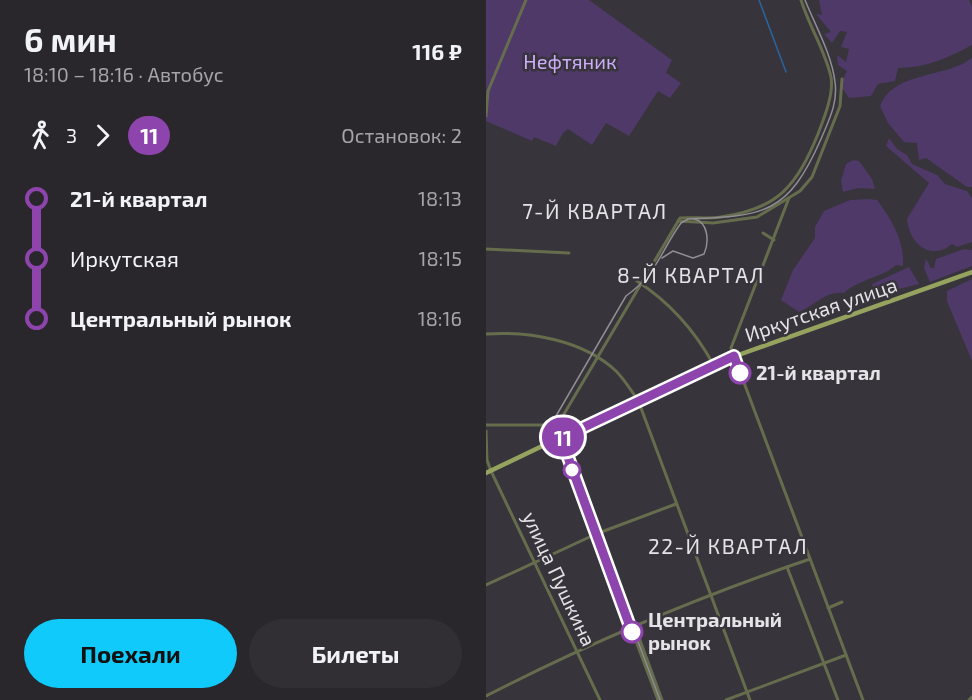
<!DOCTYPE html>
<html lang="ru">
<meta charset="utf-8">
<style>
body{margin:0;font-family:"Exo 2",sans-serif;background:#312f34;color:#f1f3f6;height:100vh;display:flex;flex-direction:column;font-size:22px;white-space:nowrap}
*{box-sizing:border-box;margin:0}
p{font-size:20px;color:#a5a5a9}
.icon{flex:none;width:33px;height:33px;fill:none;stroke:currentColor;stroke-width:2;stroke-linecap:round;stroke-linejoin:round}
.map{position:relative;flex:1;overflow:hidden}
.panel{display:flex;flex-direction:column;background:#29272c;width:486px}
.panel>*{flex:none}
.badge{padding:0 12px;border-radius:20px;font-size:21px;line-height:39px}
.map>.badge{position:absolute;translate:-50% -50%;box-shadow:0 0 0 3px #fff}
.legs{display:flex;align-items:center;gap:9px;height:66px;padding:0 24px;font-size:20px}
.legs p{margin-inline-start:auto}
.summary{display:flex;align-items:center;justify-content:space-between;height:102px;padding:0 24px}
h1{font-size:33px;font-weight:700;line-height:45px}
.primary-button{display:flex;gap:12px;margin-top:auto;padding:12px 24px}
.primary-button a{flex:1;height:69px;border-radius:36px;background:#0fcafa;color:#111;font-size:24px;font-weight:700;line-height:69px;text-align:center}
.primary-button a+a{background:#312f34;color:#f1f3f6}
ul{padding:0 24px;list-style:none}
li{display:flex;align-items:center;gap:21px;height:60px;font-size:22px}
li i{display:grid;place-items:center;width:9px;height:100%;margin:0 8px;background:currentColor}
li i::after{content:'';width:15px;height:15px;margin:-8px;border:4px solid;border-radius:50%;background:#29272c}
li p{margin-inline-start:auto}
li:first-child i{background:linear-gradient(#0000 50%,currentColor 0)}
li:last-child i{background:linear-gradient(currentColor 50%,#0000 0)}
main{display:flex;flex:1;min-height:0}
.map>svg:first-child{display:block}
</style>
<main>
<section class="panel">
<div class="summary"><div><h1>6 мин</h1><p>18:10 – 18:16 · Автобус</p></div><b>116 ₽</b></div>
<div class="legs"><svg class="icon" aria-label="walk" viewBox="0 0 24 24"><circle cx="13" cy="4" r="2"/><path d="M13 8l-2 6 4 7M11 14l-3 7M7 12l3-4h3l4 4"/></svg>3<svg class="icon" aria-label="forward" viewBox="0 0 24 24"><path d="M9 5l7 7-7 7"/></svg><b class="badge" style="background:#8e44ad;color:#fff">11</b><p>Остановок: 2</p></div>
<ul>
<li><i style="color:#8e44ad"></i><b>21-й квартал</b><p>18:13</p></li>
<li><i style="color:#8e44ad"></i><span>Иркутская</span><p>18:15</p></li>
<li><i style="color:#8e44ad"></i><b>Центральный рынок</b><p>18:16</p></li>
</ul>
<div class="primary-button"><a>Поехали</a><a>Билеты</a></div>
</section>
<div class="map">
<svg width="486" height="700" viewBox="0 0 486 700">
<rect width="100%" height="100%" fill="#37343b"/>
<g fill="#4e3968">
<path d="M0,0h103l83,60 -6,13 15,10 -11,15 -12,-7 -29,45 -23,-13 -14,22 -24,-16 -5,4 -7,13 -22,-9 -2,4 -46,-20z"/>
<path d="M333,0h150l3,7v38c-24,13 -47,23 -74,23l-3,13 -17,3 -7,12 -22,2 -9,-13 7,-14 -9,-6 -1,-10 9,7 3,-13 -8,-2 6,-15 -7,-1 -8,12 -8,-9 7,-2 -15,-18 6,1z"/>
<path d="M486,58v129h-5l-41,-29 -7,2 -2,-17 -13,-1 -16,-19 -8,-17c12,-31 54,-29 80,-41 4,-1 8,-5 12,-7z"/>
<path d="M403,138l8,11 10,6 5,9 25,11 8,9 22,7 5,7v44l-15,5 -5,-3c-22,18 -43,-1 -45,-25l22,-36 -43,-37z"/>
<path d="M367,160l6,1 13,18 3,10 -17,-1 -15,4 -2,-11 5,-17z"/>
<path d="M382,199l9,1c14,18 28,42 26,66l-7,-1c-14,13 -35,13 -52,28 -19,-2 -28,12 -45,19l-18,-12 12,-30 22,-32v-11l9,-16 26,-11z"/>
<path d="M478,249l8,1v16l-42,16 -6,-14 2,-9 5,9h3l2,-9z"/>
<path d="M423,267l10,17 -44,11 -3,-11z"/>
<path d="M486,279v82l-25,-60v-10z"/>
</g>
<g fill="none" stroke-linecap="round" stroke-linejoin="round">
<path stroke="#2a659d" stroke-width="1.5" d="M273,0l27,72"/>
<g stroke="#666d4d" stroke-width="3">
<path d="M0,116l2,-25 38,-91"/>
<path d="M303,198l-58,150 132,352"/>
<path d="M192,221l35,2 44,-6 43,-26 12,-14 28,-71 2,-27"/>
<path d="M277,233l11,7"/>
<path d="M0,249l83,4"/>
<path d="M151,281c32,21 58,50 76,83"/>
<path d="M0,334c43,-3 97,6 130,37 9,9 15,20 22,29l112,300"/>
<path d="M0,425h76"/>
<path d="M0,431l1,29 4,11 109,229"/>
<path d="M78,434l98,266"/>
<path d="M301,567l51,133"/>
<path d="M0,585l110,-51 80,-30"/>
<path d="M342,608l14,-6"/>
<path d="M0,696c105,-54 212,-99 324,-137"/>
<path d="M172,700l-96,-257 2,-29 116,-196c14,-1 28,1 41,-1 58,-8 76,-32 97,-83 6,-16 16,-40 13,-57 -6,-27 -22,-51 -30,-77"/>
<path d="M240,700l120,-45"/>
</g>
<path stroke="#666d4d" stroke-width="3" d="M483,700l3,-3"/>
<path stroke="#95a35f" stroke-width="4.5" d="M0,473l227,-109 259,-92"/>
<g stroke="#908d93" stroke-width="1.5">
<path d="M176,258l11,-7 20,7 11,-4c5,-11 5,-32 -10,-35"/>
<path d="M174,700l-94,-251 -10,-33 70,-120c32,-23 34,-44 55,-73l7,-4c77,-3 100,-5 133,-80 8,-19 17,-36 14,-57 -3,-27 -20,-57 -30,-82"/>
</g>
</g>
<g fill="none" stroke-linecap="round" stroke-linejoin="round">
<defs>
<path id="line-1" d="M146,632l-71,-194 173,-82 6,17"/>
</defs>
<use href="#line-1" stroke="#fff" stroke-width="14"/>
<use href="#line-1" stroke="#8e44ad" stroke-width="9"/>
</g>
<g fill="#fff" stroke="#8e44ad" stroke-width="3">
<circle cx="254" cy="373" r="10"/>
<circle cx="86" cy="470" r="8"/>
<circle cx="146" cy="632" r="10"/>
</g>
<g text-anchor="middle" stroke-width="5" stroke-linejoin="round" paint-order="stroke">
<g font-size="20" fill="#cdadfa" stroke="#37343b">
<text x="84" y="69">Нефтяник</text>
</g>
<g font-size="20" fill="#e5e3e7" stroke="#37343b">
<text transform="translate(335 310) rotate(-19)" y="7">Иркутская улица</text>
<text transform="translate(73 579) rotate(65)" y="7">улица Пушкина</text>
</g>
<g font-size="20" font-weight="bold" fill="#e5e3e7" stroke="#37343b" text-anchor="start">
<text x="270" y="380">21-й квартал</text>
<text x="162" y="627">Центральный<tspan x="162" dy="23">рынок</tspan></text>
</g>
<g font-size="21" letter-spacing="1.5" fill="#e5e3e7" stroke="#37343b">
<text x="109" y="219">7-Й КВАРТАЛ</text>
<text x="205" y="283">8-Й КВАРТАЛ</text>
<text x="242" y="554">22-Й КВАРТАЛ</text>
</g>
</g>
</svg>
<b class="badge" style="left:77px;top:437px;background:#8e44ad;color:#fff">11</b>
</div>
</main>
